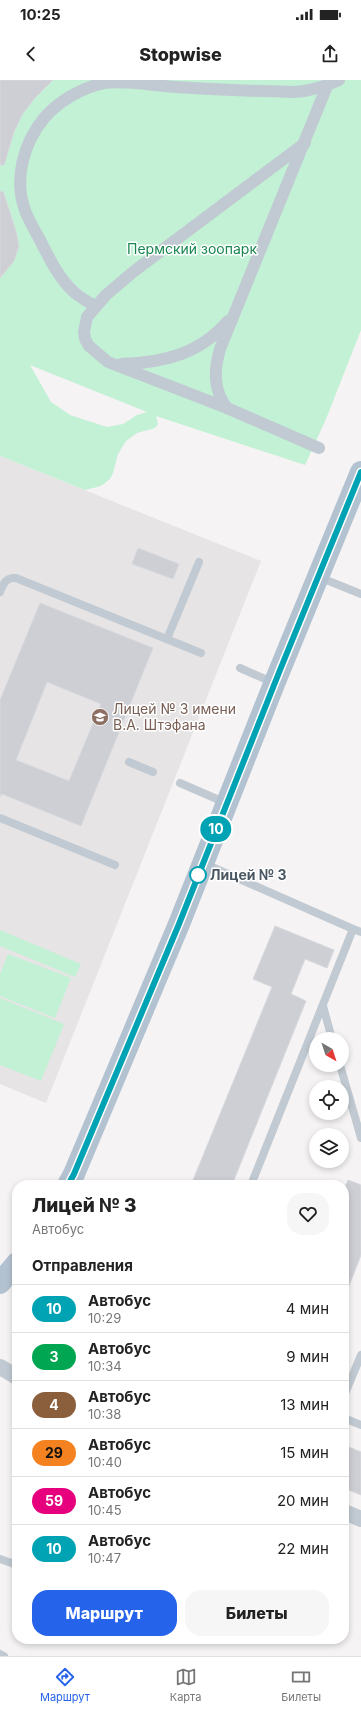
<!DOCTYPE html>
<html lang="ru">
<meta charset="utf-8">
<style>
body{margin:0;font-family:Inter,sans-serif;background:#f6f6f6;color:#222;height:100vh;display:flex;flex-direction:column;font-size:15px;white-space:nowrap}
*{box-sizing:border-box;margin:0}
p{font-size:13px;color:#767676}
.icon{flex:none;width:22px;height:22px;fill:none;stroke:currentColor;stroke-width:2;stroke-linecap:round;stroke-linejoin:round}
.map{position:relative;flex:1;overflow:hidden}
.panel{position:absolute;left:12px;top:1100px;width:337px;height:464px;display:flex;flex-direction:column;background:#fff;border-radius:16px;box-shadow:0 2px 6px #0003}
.panel>*{flex:none}
.badge{padding:0 8px;border-radius:13px;font-size:14px;line-height:26px}
.needle{width:26px;rotate:141deg}
.tools{position:absolute;left:309px;top:952px;display:grid;gap:8px}
.tools a{display:grid;place-items:center;width:40px;height:40px;border-radius:50%;background:#fff;box-shadow:0 2px 6px #0003;font-size:20px}
.map>.badge{position:absolute;translate:-50% -50%;box-shadow:0 0 0 2px #fff}
h2{padding:0 20px;font-size:15px;line-height:36px}
.round{display:grid;place-items:center;flex:none;width:42px;height:42px;border-radius:16px;background:#f6f6f6}
.head{display:flex;align-items:center;justify-content:space-between;height:68px;padding:0 20px}
h1{font-size:19px;font-weight:800;line-height:30px}
.button{display:flex;gap:8px;margin-top:auto;padding:8px 20px}
.button a{flex:1;height:46px;border-radius:16px;background:#2563eb;color:#fff;font-size:16px;font-weight:800;line-height:46px;text-align:center}
.button a+a{background:#f6f6f6;color:#222}
ul{padding:0;list-style:none}
li{display:flex;align-items:center;gap:12px;height:48px;padding:0 20px;border-top:1px solid #e0e0e0}
li div{flex:1}
li b{display:block;font-size:15px}
li em{font-style:normal}
li .badge{min-width:44px;font-weight:700;text-align:center}
.status{display:flex;justify-content:space-between;align-items:center;height:28px;padding:0 20px;background:#fff;direction:ltr}
.status svg{height:11px;fill:currentColor}
header{display:flex;justify-content:space-between;align-items:center;height:52px;padding:0 20px;background:#fff;font-size:18px;font-weight:800}
.menu{display:flex;justify-content:space-around;align-items:center;height:56px;border-top:1px solid #e0e0e0;background:#fff;font-size:11px;color:#767676}
.menu a{display:grid;justify-items:center;gap:2px}
.menu .selected{color:#2563eb}
.map>svg:first-child{display:block}
</style>
<div class="status"><b>10:25</b><svg viewBox="0 0 49 12"><path d="M0 12V9h3v3zM5 12V6h3v6zM10 12V3h3v9zM15 12V0h3v12zM26 1h20v11H26zM47 4h2v5h-2z"/></svg></div>
<header><svg class="icon" aria-label="back" viewBox="0 0 24 24"><path d="M15 5l-7 7 7 7"/></svg>Stopwise<svg class="icon" aria-label="share" viewBox="0 0 24 24"><path d="M12 15V3M7 8l5-5 5 5M5 13v7h14v-7"/></svg></header>
<div class="map">
<svg width="361" height="1576" viewBox="0 0 361 1576">
<rect width="100%" height="100%" fill="#f5f3f3"/>
<path fill="#e6e4e5" d="M0,376l261,105 -215,542 -46,-19z"/>
<g fill="#c3f1d5" fill-rule="evenodd">
<path d="M0,0h361v250l-35,89 -21,46 -149,-49 2,8 -3,4 -18,5 -11,8 -8,13 -5,19 -3,6 -9,7 -16,4 -85,-34zM30,285l117,47 -10,3 -14,9 -16,3 -37,-12 -19,-13z"/>
<path d="M0,850l81,34 -6,13 -75,-31z"/>
<path d="M8,874l63,24 -16,40 -55,-22v-22z"/>
<path d="M0,918l64,26 -23,57 -41,-16z"/>
</g>
<g fill="#cdcfd5" stroke="#d7d9de" fill-rule="evenodd">
<path d="M0,0h53l-19,19 -12,16 -8,17 -10,33h-4z"/>
<path d="M3,111l13,40 3,15 -5,15 -14,17v-86z"/>
<path d="M138,468l41,16 -6,15 -41,-15z"/>
<path d="M40,523l113,45 -72,178 -79,-32 -2,3v-97zM47,602l54,22 -32,77 -53,-21z"/>
<path d="M275,846l59,24 -7,18 -22,-9 -14,35 15,7 -74,184h-41l81,-198 -19,-8z"/>
<path d="M348,1100l13,5v70l-16,41 -1,-106z"/>
<path d="M344,1365l17,7v43l-17,-7z"/>
</g>
<g fill="none" stroke-linecap="round" stroke-linejoin="round">
<g stroke="#c1cad2" stroke-width="8">
<path d="M319,497l42,17"/>
<path d="M0,512c3,-8 6,-15 16,-14l185,75"/>
<path d="M167,559l32,-77"/>
<path d="M240,588l34,15"/>
<path d="M129,682l24,10"/>
<path d="M180,703l46,20"/>
<path d="M0,738l115,47"/>
<path d="M203,783l150,66 -102,256"/>
<path d="M353,849l8,3"/>
<path d="M323,926l9,33"/>
<path d="M340,985l21,73"/>
<path d="M344,1316l17,-41"/>
<path d="M344,1338l17,7"/>
<path d="M0,1479l17,6"/>
<path d="M0,1574l4,2"/>
</g>
<g stroke="#c1cad2" stroke-width="12">
<path d="M305,63l-172,129 -27,23 -19,22 -3,15 1,7 4,7 19,16 119,46 92,40"/>
<path d="M95,226c-7,-4 -14,-8 -20,-13 -16,-14 -26,-35 -35,-53 -5,-9 -10,-18 -14,-27 -13,-32 -3,-70 19,-96 14,-16 38,-30 59,-34 23,-3 50,3 72,4 40,3 79,4 118,5 17,-1 30,-5 45,-12"/>
<path d="M121,284c42,-1 79,-10 107,-43"/>
<path d="M227,328c-14,-18 -13,-38 -7,-59l107,-263"/>
</g>
<g stroke="#c1cad2" stroke-width="16">
<path d="M0,1287l17,10"/>
<path d="M344,1432l17,7"/>
</g>
<g stroke="#b3c2d1" stroke-width="22">
<path d="M68,1105l6,-11 105,-250 95,-240 87,-212"/>
<path d="M0,1203l17,-20"/>
</g>
</g>
<g fill="none" stroke-linecap="round" stroke-linejoin="round">
<defs>
<path id="line" d="M68,1105l6,-11 105,-250 101,-254 81,-198"/>
</defs>
<use href="#line" stroke="#fff" stroke-width="9"/>
<use href="#line" stroke="#00a3b4" stroke-width="6"/>
</g>
<defs>
<symbol id="school-disc" viewBox="-11 -11 22 22"><circle r="9.5" fill="#8d6e63" stroke="#fff"/><path d="M0-5L7-2L0 1L-7-2ZM-4 1L0 2.5L4 1V4Q0 6-4 4Z" fill="#fff"/></symbol>
</defs>
<g fill-rule="evenodd">
<use href="#school-disc" x="90" y="627" width="20" height="20"/>
</g>
<circle fill="#fff" stroke="#00a3b4" stroke-width="2" cx="198" cy="795" r="8"/>
<g text-anchor="middle" stroke-width="3" stroke-linejoin="round" paint-order="stroke">
<g font-size="14" fill="#17864f" stroke="#fff">
<text x="192" y="174">Пермский зоопарк</text>
</g>
<g font-size="14" fill="#785e54" stroke="#fff" text-anchor="start">
<text x="113" y="634">Лицей № 3 имени<tspan x="113" dy="16">В.А. Штэфана</tspan></text>
</g>
<g font-size="14" font-weight="bold" fill="#4a5661" stroke="#fff" text-anchor="start">
<text x="210" y="800">Лицей № 3</text>
</g>
</g>
</svg>
<div class="tools">
<a><svg class="needle" viewBox="-14 -14 28 28"><path d="M0-13l5 13h-10z" fill="#e53935"/><path d="M0 13l5-13h-10z" fill="#767676"/></svg></a>
<a><svg class="icon" aria-label="locate" viewBox="0 0 24 24"><circle cx="12" cy="12" r="6"/><path d="M12 2v4M12 18v4M2 12h4M18 12h4"/></svg></a>
<a><svg class="icon" aria-label="layers" viewBox="0 0 24 24"><path d="M12 4l9 5-9 5-9-5zM3 14l9 5 9-5"/></svg></a>
</div>
<b class="badge" style="left:216px;top:749px;background:#00a3b4;color:#fff">10</b>
<section class="panel">
<div class="head"><div><h1>Лицей № 3</h1><p>Автобус</p></div><a class="round"><svg class="icon" aria-label="heart" viewBox="0 0 24 24"><path d="M12 20l-8-8c-3-5 5-10 8-4 3-6 11-1 8 4z"/></svg></a></div>
<h2>Отправления</h2>
<ul>
<li><span class="badge" style="background:#00a3b4;color:#fff">10</span><div><b>Автобус</b><p>10:29</p></div><em>4 мин</em></li>
<li><span class="badge" style="background:#00a651;color:#fff">3</span><div><b>Автобус</b><p>10:34</p></div><em>9 мин</em></li>
<li><span class="badge" style="background:#8b5e3c;color:#fff">4</span><div><b>Автобус</b><p>10:38</p></div><em>13 мин</em></li>
<li><span class="badge" style="background:#f58220;color:#111">29</span><div><b>Автобус</b><p>10:40</p></div><em>15 мин</em></li>
<li><span class="badge" style="background:#e6007e;color:#fff">59</span><div><b>Автобус</b><p>10:45</p></div><em>20 мин</em></li>
<li><span class="badge" style="background:#00a3b4;color:#fff">10</span><div><b>Автобус</b><p>10:47</p></div><em>22 мин</em></li>
</ul>
<div class="button"><a>Маршрут</a><a>Билеты</a></div>
</section>
</div>
<nav class="menu">
<a class="selected"><svg class="icon" aria-label="directions" viewBox="0 0 24 24"><path d="M12 3l9 9-9 9-9-9zM9 14v-3h6M13 9l2 2-2 2"/></svg>Маршрут</a>
<a><svg class="icon" aria-label="map" viewBox="0 0 24 24"><path d="M3 6l6-2 6 2 6-2v14l-6 2-6-2-6 2zM9 4v14M15 6v14"/></svg>Карта</a>
<a><svg class="icon" aria-label="tickets" viewBox="0 0 24 24"><path d="M3 7h18v10H3zM15 7v10"/></svg>Билеты</a>
</nav>
